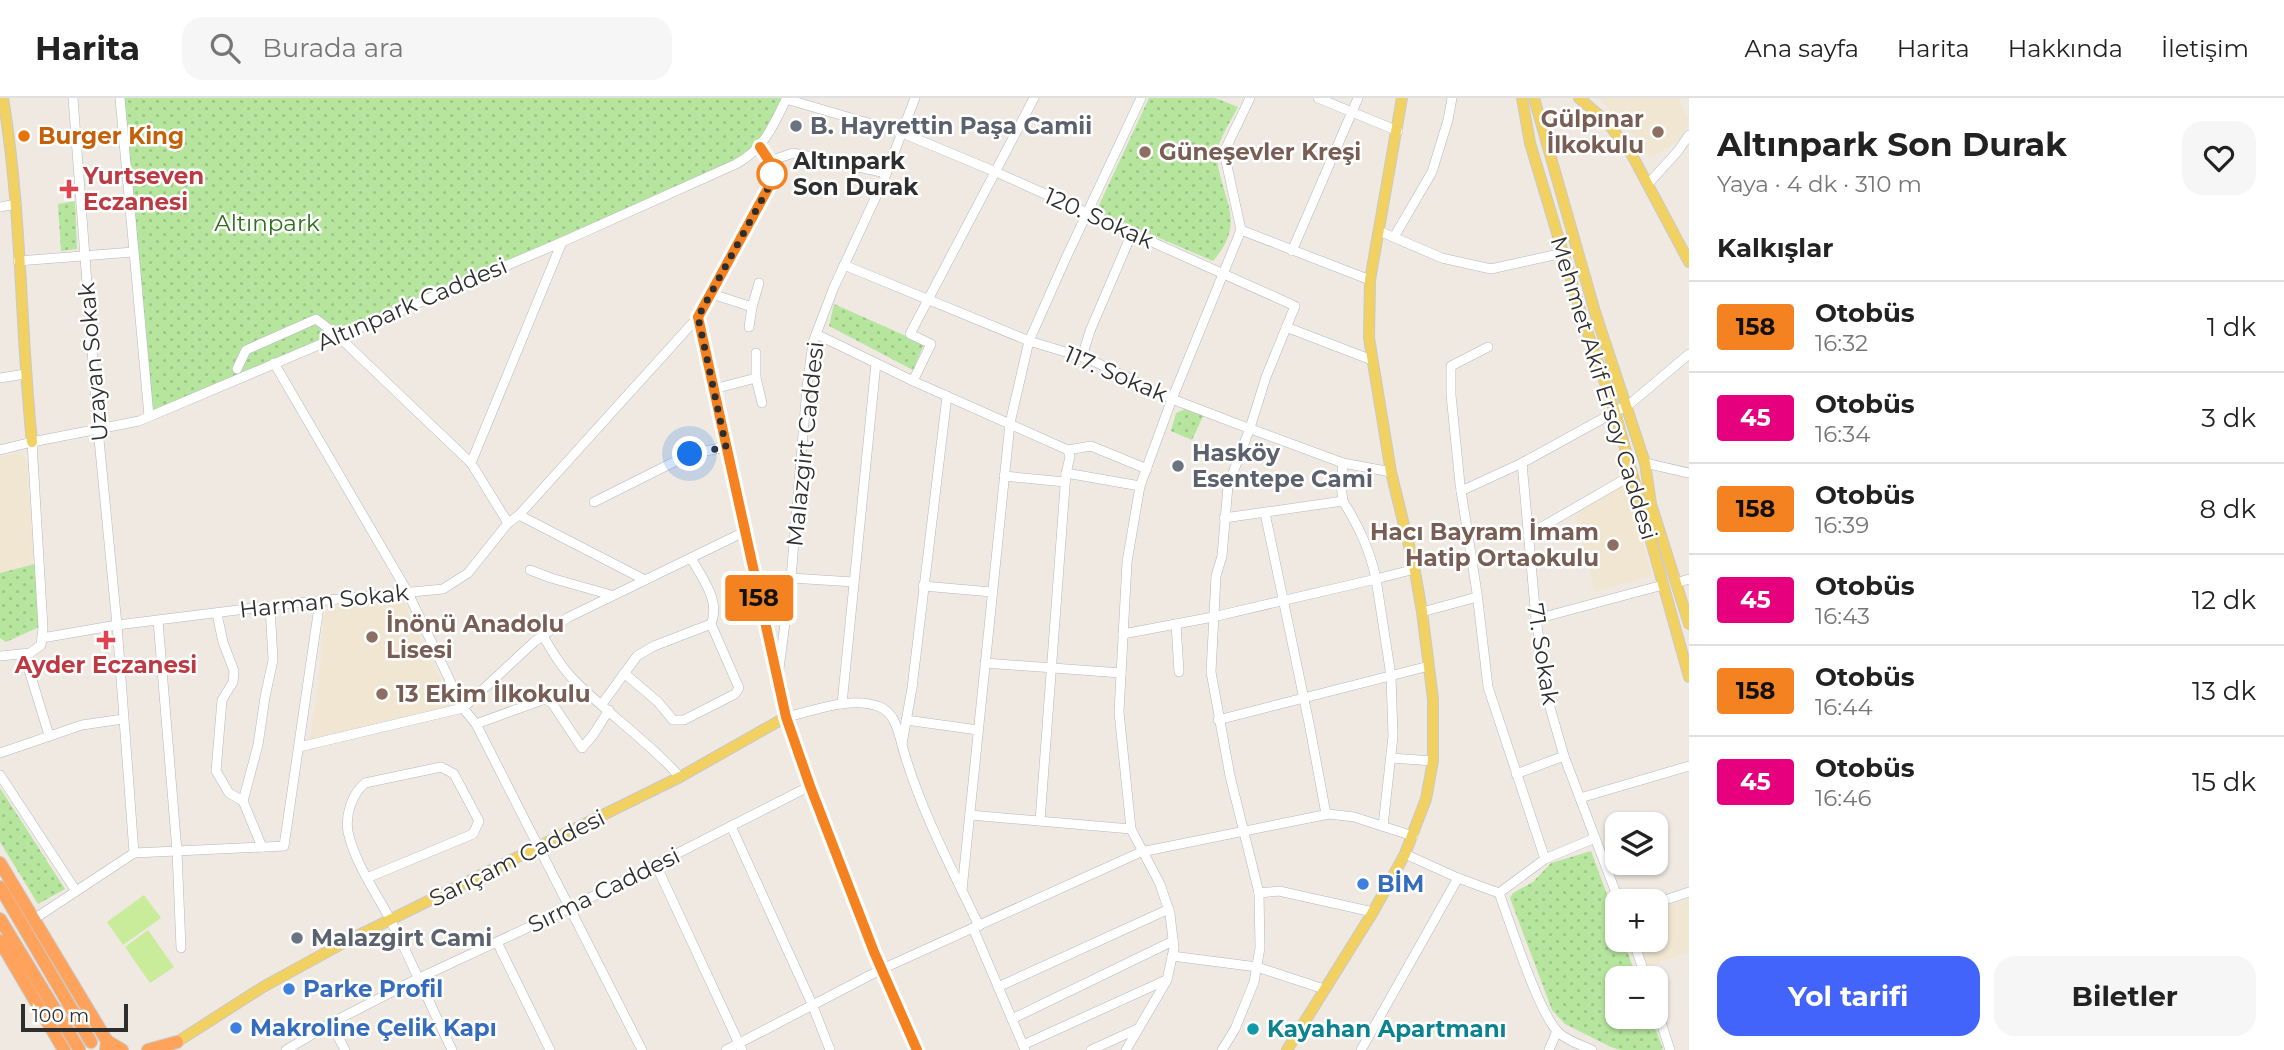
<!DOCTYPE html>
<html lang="tr">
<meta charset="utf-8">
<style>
body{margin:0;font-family:Montserrat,sans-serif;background:#f6f6f6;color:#222;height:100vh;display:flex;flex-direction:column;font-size:26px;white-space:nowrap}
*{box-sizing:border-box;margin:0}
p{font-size:23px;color:#767676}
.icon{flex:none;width:38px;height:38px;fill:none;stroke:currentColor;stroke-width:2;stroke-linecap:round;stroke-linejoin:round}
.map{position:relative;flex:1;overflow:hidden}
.panel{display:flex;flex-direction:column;background:#fff;width:595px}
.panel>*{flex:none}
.badge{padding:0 14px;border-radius:5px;font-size:24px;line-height:46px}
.controls{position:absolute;left:1605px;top:714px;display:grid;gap:14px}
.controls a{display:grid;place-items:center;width:63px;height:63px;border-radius:14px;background:#fff;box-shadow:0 2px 5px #0004;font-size:35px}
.scale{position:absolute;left:21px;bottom:18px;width:107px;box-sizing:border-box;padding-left:7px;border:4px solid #2e2e2e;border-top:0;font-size:19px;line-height:24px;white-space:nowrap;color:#2e2e2e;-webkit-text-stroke:5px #fff;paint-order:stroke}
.you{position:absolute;width:35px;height:35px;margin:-18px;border:5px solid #fff;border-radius:50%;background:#1a73e8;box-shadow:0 0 0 10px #1a73e833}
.map>.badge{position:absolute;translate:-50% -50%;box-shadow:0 0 0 4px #fff}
h2{padding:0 28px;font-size:26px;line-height:63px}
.round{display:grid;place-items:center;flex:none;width:74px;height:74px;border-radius:21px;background:#f6f6f6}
.overview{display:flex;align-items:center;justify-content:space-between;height:119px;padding:0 28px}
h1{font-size:33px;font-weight:700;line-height:52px}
.button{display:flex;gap:14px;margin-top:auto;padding:14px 28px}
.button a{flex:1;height:80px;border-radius:21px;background:#4264fb;color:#fff;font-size:28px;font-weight:700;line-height:80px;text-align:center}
.button a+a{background:#f6f6f6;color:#222}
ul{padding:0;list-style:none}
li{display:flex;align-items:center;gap:21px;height:91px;padding:0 28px;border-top:2px solid #e0e0e0}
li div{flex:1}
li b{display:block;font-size:26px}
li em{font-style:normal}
li .badge{min-width:77px;font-weight:700;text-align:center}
header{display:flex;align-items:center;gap:42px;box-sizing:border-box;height:98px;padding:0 35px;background:#fff;border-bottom:2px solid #e0e0e0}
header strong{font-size:33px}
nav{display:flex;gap:38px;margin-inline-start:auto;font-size:24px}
.search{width:490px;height:63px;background:#f6f6f6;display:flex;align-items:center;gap:18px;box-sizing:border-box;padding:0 24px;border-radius:21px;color:#767676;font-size:26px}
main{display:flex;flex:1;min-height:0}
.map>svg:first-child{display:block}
</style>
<header>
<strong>Harita</strong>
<div class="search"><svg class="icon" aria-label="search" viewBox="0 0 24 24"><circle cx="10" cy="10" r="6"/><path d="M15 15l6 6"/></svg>Burada ara</div>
<nav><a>Ana sayfa</a><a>Harita</a><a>Hakkında</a><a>İletişim</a></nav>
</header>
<main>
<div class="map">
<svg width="1689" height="952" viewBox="0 0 1689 952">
<defs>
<pattern id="grass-dots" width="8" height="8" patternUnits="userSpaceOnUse" patternTransform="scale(1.75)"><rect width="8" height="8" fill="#b6e59e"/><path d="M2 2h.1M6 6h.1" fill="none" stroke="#9dc588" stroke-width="1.8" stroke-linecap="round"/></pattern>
</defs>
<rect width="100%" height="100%" fill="#efe9e1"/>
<g fill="#f0e6d1">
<path d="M1599,0h80l10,26 -10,17 -29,17 -10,-17z"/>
<path d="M20,354l6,5 9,107 -35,9v-116z"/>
<path d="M1626,384l26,93 -57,17 -20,-77z"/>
<path d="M403,502l49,105 -142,34 9,-56 5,-70 6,-6z"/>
<path d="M1689,801v53l-44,15 -8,-27h19v-31z"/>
</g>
<g fill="url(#grass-dots)">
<path d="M120,0h667l-35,58 -603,260z"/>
<path d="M1149,0h66l23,9c-7,14 -22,35 -21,51 4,41 31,63 -4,103l-112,-48 -2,-8z"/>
<path d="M75,103l2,48 -16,2 -3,-47z"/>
<path d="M834,206l90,40 -11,26 -84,-44z"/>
<path d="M1185,311l19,5 -12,26 -21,-9 5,-18z"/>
<path d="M35,466l4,63 -33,15 -6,-4v-65z"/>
<path d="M0,690l65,101 -27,15 -38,-62z"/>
<path d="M1591,753l26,71v18h6l14,38h-20v39h34l12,32 -2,1h-39l-9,-2 -48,-24 -13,-14 -42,-112 3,-5 20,-11 18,-19z"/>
</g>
<g fill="#c9ec9a">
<path d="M144,797l17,23 -38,27 -16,-23z"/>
<path d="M148,832l26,37 -24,16 -25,-36z"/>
</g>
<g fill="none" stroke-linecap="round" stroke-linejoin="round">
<defs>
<g id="minor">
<path d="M73,0l25,331 19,196 17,228"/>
<path d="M120,0l29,318"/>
<path d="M1318,0l80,33"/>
<path d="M786,1l116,34 94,39 299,134 -29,71 -16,51 -22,58 -6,70 -6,20 -5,96 19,104 29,117 1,55 -6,34 -19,47 -13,21"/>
<path d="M760,49l13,18 -1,16 -74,136 88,400 24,69 65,166 42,98"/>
<path d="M770,63l23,-8 93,20"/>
<path d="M1648,86l30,-33 11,-16"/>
<path d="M0,109l16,-3"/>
<path d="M1241,132l129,50"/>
<path d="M1379,133l63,27 49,11 72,-16"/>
<path d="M1394,139l38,-65 16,-52 4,-22"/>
<path d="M1292,153l66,-153"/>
<path d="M18,163l115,-9"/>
<path d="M844,167l185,76 60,18 83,40 60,23 111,41 48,9"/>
<path d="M712,196l40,13 7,-24"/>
<path d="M749,229l3,-20"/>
<path d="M1286,229l86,33"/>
<path d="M816,236l97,47 155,69 2,7 -4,16 -26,348"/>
<path d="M1488,249l-37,19v29l9,89 17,109 11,94 57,172"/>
<path d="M756,255v25l6,25"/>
<path d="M1082,259l8,-26 42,-98"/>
<path d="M274,265l133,228 56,117 13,16 166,326"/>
<path d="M237,271l9,-19 70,-31 21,16 134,128 37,60"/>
<path d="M0,280l25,-4"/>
<path d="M913,283l18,-37 -21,-10 124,-236"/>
<path d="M714,291l42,-11"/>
<path d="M0,352l32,-8 107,-21 423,-179 174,-78c29,-16 36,-37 51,-66"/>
<path d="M1068,352l23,-4 56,23"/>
<path d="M471,365l91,-221"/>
<path d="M1343,365l-2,22 2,16"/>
<path d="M1522,365l14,156 13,85 15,52 55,145"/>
<path d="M1645,365l44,10"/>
<path d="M1066,375l74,13"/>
<path d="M1004,378l61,6"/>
<path d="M1461,393l61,-28 109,-60 58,-49"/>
<path d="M594,404l96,-48 36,-7"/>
<path d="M1265,415l44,210 17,91"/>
<path d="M519,417l126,65"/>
<path d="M1224,420l119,-17c16,26 27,49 33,78l39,-10"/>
<path d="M1528,437l104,-60"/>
<path d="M530,472l21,8 60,17"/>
<path d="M791,480l63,4"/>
<path d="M1676,485l13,-4"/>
<path d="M923,488l69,6"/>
<path d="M1422,514l55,-15"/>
<path d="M217,516l6,28 11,29 -1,11 -11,18 -6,71 13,22 14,8"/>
<path d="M1536,521l127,-34"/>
<path d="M158,523l19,230 4,97"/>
<path d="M1176,526l3,48"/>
<path d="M1123,536l90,-17 163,-38 15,97 2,60 -10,90"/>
<path d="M543,538c10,17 20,34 35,48 33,32 72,59 102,93"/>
<path d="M42,540l75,-13 169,-21 157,-15 25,-16 40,-50 11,-8 179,-198"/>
<path d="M24,556l25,81"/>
<path d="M0,558l30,-3 11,-8 2,-17 -11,-186"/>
<path d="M985,565l136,10"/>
<path d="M624,575l34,29 15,18h11l51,-26 4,-6 -28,-64"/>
<path d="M778,578l13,-98 16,-191 6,-45 21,-55 51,-110 30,-79"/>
<path d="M602,606l35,-48 17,-10 57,-22c10,-23 -9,-46 -20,-66"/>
<path d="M842,606l34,-341"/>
<path d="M786,619c28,-6 66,-22 94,-10 17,7 19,29 24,45 18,61 48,117 75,174"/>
<path d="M906,622l72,10"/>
<path d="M1218,622l211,-54"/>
<path d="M476,626l69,-25 7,4 30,45 11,-13 16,-25"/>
<path d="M902,646l10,-56 35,-292"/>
<path d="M299,649l164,-39 71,-66 33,-24 177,-86"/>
<path d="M0,655l82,-28 41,-6"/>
<path d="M1391,660l42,3"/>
<path d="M1516,676l48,-18"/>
<path d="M0,677l76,116"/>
<path d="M1580,700l109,-32"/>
<path d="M970,717l161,14"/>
<path d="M731,728l81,178 18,46"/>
<path d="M262,749l-19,-46 15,-56 7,-48 8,-37 -3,-54"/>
<path d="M134,755l150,-7 36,-246"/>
<path d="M1405,756l53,24 41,15c11,29 40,122 60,140 9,8 22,12 33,17"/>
<path d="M656,767l86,185"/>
<path d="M367,780l106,-44 6,-13 -25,-47 -13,-7 -76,16c-13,11 -20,32 -17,49 7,31 27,59 42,87 22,43 41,88 62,131"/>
<path d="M962,792l48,-467 19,-82 36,-81 76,-162"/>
<path d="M1259,795l20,-2 94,21"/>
<path d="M1499,795l46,-34 50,-21"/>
<path d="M1656,805l33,-11"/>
<path d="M34,821l100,-66"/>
<path d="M973,830l50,117"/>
<path d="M1633,842l13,38"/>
<path d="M497,844l53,108"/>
<path d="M1172,858l85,11 67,22"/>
<path d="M998,889l171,-78"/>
<path d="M1656,909l14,43"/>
<path d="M1012,921l161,-78"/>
<path d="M331,925l14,27"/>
<path d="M286,952l45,-27 86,-44 153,-71 240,-122"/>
<path d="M726,952l156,-81 259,-117 188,-38 25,3 59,19"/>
<path d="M1025,952l-2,-5 143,-65"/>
<path d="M1091,952l46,-21"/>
<path d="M1126,952l41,-70 7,-32 -4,-34 -10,-30 -29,-55 -12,-117 8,-150 13,-76 32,-87 69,-169 -17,-78 26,-54"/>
<path d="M1361,952l97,-172"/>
<path d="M1549,952l8,-19"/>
</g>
<g id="major">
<path d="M3,0c19,113 17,229 29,344"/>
<path d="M1522,0l8,45 52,173 33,96 74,265"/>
<path d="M1534,0l61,214 50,151 6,41 38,120"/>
<path d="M1579,0l28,24 25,33 57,107"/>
<path d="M177,944l86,-55 82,-45 335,-165 106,-60"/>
<path d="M1287,952l86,-138 32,-58 21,-55 7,-38v-62l-11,-87 -8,-46 -23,-94 -22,-134 1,-58 32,-182"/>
</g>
<g id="highway">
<path d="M0,765l107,178 -1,9"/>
<path d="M0,789l91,155"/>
<path d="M0,821l79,130"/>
<path d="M0,843l64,109"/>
<path d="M107,943l15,9"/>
<path d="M148,952l29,-8"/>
</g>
</defs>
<use href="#minor" stroke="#b4b7c1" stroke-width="10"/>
<use href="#major" stroke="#c9c9c9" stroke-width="12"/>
<use href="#highway" stroke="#c9c9c9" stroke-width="14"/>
<use href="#minor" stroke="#fff" stroke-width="9"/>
<use href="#major" stroke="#f2d163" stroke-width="10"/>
<use href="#highway" stroke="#ffa35c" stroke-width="12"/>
</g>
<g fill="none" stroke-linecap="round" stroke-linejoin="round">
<defs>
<path id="line" d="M760,49l12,18v16l-74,136 88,400 24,69 64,166 43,98"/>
</defs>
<use href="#line" stroke="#fff" stroke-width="16"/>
<use href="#line" stroke="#f58220" stroke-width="10"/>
<path stroke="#2e2e2e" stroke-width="7" stroke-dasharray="0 12.6" d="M690,356l36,-7 -28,-130 74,-136v-7"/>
</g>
<g fill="#6b7280" stroke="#fff" stroke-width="2.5">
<circle cx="796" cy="28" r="7"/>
<circle cx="1178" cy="368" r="7"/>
<circle cx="297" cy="840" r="7"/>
</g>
<g fill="#8d6e63" stroke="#fff" stroke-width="2.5">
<circle cx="1658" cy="34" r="7"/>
<circle cx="1145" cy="54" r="7"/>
<circle cx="1613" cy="447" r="7"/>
<circle cx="372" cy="539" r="7"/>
<circle cx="382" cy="596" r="7"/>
</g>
<circle fill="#e8710a" stroke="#fff" stroke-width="2.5" cx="24" cy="38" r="7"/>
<circle fill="#fff" stroke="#f58220" stroke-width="3.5" cx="772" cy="76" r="14"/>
<g fill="#e0444e" stroke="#fff" stroke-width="2.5">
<path d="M65.5 80.5h7v7h7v7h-7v7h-7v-7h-7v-7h7z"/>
<path d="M102.5 531.5h7v7h7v7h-7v7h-7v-7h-7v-7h7z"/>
</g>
<g fill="#3f7fe0" stroke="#fff" stroke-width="2.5">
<circle cx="1363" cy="786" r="7"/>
<circle cx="289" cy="891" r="7"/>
<circle cx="236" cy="930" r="7"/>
</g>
<circle fill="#0f9aa8" stroke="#fff" stroke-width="2.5" cx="1253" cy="931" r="7"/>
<g text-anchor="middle" stroke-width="5" stroke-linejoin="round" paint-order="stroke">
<g font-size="23" font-weight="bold" fill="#785e54" stroke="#fff" text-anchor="start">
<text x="1644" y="29" text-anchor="end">Gülpınar<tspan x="1644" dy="26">İlkokulu</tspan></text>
<text x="1159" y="62">Güneşevler Kreşi</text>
<text x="1599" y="442" text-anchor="end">Hacı Bayram İmam<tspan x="1599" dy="26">Hatip Ortaokulu</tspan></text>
<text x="386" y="534">İnönü Anadolu<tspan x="386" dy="26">Lisesi</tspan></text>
<text x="396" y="604">13 Ekim İlkokulu</text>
</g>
<g font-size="23" font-weight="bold" fill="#5b616d" stroke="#fff" text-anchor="start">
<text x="810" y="36">B. Hayrettin Paşa Camii</text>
<text x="1192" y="363">Hasköy<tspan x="1192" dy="26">Esentepe Cami</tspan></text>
<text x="311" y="848">Malazgirt Cami</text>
</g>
<g font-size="23" font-weight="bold" fill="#c56008" stroke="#fff" text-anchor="start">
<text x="38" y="46">Burger King</text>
</g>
<g font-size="23" font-weight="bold" fill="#2e2e2e" stroke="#fff" text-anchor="start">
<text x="793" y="71">Altınpark<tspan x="793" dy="26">Son Durak</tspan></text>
</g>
<g font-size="23" font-weight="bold" fill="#be3a42" stroke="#fff" text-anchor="start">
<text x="83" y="86">Yurtseven<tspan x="83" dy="26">Eczanesi</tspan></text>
<text x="106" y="575" text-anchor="middle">Ayder Eczanesi</text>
</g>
<g font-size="23" fill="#2e2e2e" stroke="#fff">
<text transform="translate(1099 120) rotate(24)" y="8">120. Sokak</text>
<text transform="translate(412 206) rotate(-23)" y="8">Altınpark Caddesi</text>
<text transform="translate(93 264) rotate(-95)" y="8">Uzayan Sokak</text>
<text transform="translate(1116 276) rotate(23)" y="8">117. Sokak</text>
<text transform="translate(1604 290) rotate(73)" y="8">Mehmet Akif Ersoy Caddesi</text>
<text transform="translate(805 346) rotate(-84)" y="8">Malazgirt Caddesi</text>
<text transform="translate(324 503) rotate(-6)" y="8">Harman Sokak</text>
<text transform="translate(1543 556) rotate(81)" y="8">71. Sokak</text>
<text transform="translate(517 760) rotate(-26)" y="8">Sarıçam Caddesi</text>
<text transform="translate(604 792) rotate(-26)" y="8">Sırma Caddesi</text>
</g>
<g font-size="23" fill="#2c6e1b" stroke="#fff">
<text x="267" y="133">Altınpark</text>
</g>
<g font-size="23" font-weight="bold" fill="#366cbe" stroke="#fff" text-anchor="start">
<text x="1377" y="794">BİM</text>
<text x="303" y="899">Parke Profil</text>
<text x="250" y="938">Makroline Çelik Kapı</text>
</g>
<g font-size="23" font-weight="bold" fill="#0d838f" stroke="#fff" text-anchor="start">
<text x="1267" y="939">Kayahan Apartmanı</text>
</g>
</g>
</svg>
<div class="controls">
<a><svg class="icon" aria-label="layers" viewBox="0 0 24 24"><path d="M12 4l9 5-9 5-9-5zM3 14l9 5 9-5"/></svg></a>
<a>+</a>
<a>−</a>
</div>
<div class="scale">100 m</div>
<div class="you" style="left:690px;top:356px"></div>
<b class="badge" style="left:759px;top:500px;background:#f58220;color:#111">158</b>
</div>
<section class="panel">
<div class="overview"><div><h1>Altınpark Son Durak</h1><p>Yaya · 4 dk · 310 m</p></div><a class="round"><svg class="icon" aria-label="heart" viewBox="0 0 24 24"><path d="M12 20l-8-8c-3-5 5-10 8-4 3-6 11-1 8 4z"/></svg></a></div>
<h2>Kalkışlar</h2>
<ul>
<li><span class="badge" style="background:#f58220;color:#111">158</span><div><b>Otobüs</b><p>16:32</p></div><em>1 dk</em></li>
<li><span class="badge" style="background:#e6007e;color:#fff">45</span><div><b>Otobüs</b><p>16:34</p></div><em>3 dk</em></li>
<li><span class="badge" style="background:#f58220;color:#111">158</span><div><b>Otobüs</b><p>16:39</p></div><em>8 dk</em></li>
<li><span class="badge" style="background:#e6007e;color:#fff">45</span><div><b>Otobüs</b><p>16:43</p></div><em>12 dk</em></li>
<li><span class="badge" style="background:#f58220;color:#111">158</span><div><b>Otobüs</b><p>16:44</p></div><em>13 dk</em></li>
<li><span class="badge" style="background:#e6007e;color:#fff">45</span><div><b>Otobüs</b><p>16:46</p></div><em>15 dk</em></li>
</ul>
<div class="button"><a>Yol tarifi</a><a>Biletler</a></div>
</section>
</main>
